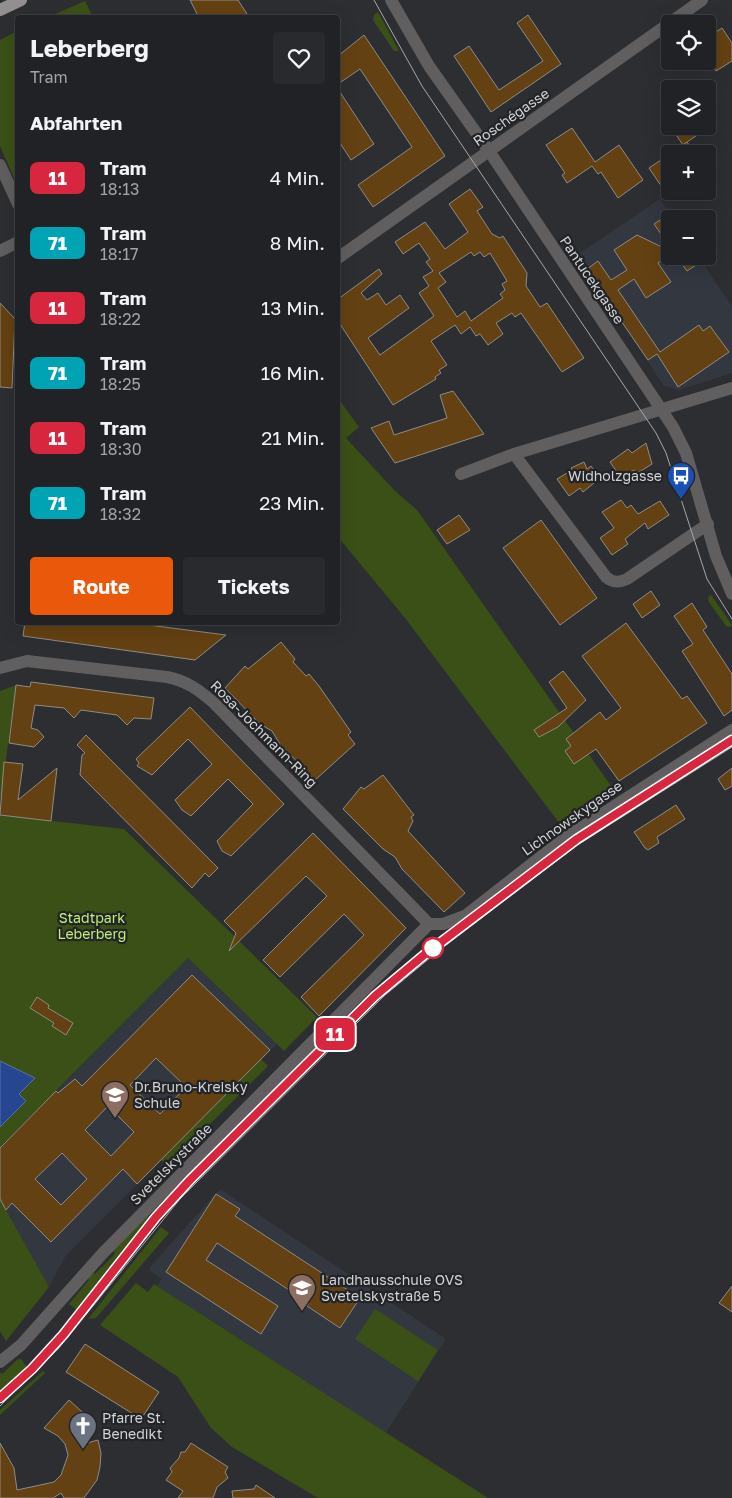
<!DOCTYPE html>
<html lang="de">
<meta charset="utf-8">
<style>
body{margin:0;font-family:"Golos Text",sans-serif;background:#292a2d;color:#f1f3f6;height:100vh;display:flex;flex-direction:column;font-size:19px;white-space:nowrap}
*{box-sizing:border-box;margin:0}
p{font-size:16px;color:#a2a4a7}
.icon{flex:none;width:28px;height:28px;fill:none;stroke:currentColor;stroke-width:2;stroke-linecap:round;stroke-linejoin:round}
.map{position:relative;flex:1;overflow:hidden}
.details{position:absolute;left:15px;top:15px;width:325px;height:610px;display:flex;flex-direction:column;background:#212225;border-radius:5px;box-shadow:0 5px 20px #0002,0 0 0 1px #3e3f42}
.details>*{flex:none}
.badge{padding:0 10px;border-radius:8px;font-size:18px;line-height:32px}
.fabs{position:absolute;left:661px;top:15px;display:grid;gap:10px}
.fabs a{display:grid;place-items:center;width:55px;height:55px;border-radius:5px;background:#212225;box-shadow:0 5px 20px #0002,0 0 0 1px #3e3f42;font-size:25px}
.map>.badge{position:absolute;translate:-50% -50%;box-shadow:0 0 0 2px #fff}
h2{padding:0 15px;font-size:19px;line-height:45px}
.round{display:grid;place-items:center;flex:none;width:52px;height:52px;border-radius:5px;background:#292a2d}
.summary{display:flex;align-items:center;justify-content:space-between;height:85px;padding:0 15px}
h1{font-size:24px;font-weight:700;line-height:38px}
.button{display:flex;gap:10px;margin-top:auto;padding:10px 15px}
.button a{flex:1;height:58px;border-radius:5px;background:#ea580c;color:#fff;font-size:20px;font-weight:700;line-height:58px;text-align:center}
.button a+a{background:#292a2d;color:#f1f3f6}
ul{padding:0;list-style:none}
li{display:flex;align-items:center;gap:15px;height:65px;padding:0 15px}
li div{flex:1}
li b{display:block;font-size:19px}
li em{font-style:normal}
li .badge{min-width:55px;font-weight:700;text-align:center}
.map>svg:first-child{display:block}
</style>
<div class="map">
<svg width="732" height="1498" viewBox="0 0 732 1498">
<rect width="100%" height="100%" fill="#2c2e31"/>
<g fill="#333740">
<path d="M660,199l13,20h-3v37h28l34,51v66l-53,17 -15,-4 -87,-131z"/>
<path d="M188,958l89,86 -211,211 -17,32 -49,-88v-51z"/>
<path d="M220,1189l226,150 -61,95 -228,-148 5,-7 -12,-8v-4z"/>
</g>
<g fill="#3b5017">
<path d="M85,1l8,16h-45z"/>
<path d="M378,12l21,39h-5l-21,-31 1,-5z"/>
<path d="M17,31v154l-17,-39v-106z"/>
<path d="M338,398l21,29 -13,11 49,53 22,19 199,283 -53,35 -158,-210 -67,-81z"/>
<path d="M711,595l21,30 -2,2 -4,-1 -17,-24 -1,-5z"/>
<path d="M16,685l-16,118v-112z"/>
<path d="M0,815l124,14 193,188 -33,34 -96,-93 -188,189z"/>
<path d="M261,1059l7,7 -101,101 -6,-7z"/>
<path d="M0,1199l49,88 -43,54 -6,-10z"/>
<path d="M148,1216l3,2 -73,93 -9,-7 20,-24 -2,-3 5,-5 3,2 20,-20 -2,-4z"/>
<path d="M161,1227l8,6 -73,85 -8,1z"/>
<path d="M136,1283l12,9 6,-8 3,2 331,212h-170l-86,-51 -21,-19 -33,-51 -78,-52z"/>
<path d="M375,1309l63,41 -20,31 -63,-42z"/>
<path d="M18,1359h3l7,9 -28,26v-22l2,2z"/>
<path d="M43,1371l2,2 -45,42v-5z"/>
</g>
<path fill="#274691" stroke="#5a70a5" d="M0,1061l35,17 -16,16 7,7 -26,26z"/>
<g fill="#644112" stroke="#8e8b87" fill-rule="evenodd">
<path d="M190,0h48l9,14 -6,4h-42z"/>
<path d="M528,15l33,49 -70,48 -37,-56 15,-10 30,44 44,-29 -26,-38z"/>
<path d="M722,28l10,15v18l-16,10 -8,-12v-22z"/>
<path d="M364,35l81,121 -72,51 -15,-22 54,-38 -52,-78 -22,15v-28z"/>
<path d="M338,89l36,55 -23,16 -13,-20z"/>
<path d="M670,126h40l-27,19z"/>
<path d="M572,128l23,34 24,-17 24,35 -25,18 -17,-26 -3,2 -6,-8 -25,17 -5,-8 3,-2 -19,-28z"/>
<path d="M687,142l8,12h-25z"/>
<path d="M670,154v45l-21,-31z"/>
<path d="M470,189l13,18 -6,4 15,23 8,4 3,-2 24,37 -1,13 14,21 7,-4 37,55 -22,14 -41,-59 -6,4 -3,-4 -16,10 7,11 -15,11 -8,-11 -4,2 -6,-9 -9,7 -6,-9 -24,16 16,24 -8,5 2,3 -6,4 1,2 -43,26 -55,-84v-22l41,-30 3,5 -21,19 6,7 11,-7 8,12 14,-10 9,13 -41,30 12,17 54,-39 -15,-23 10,-7 -6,-9 10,-6 -7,-9 4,-3 -11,-16 -16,11 -8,-12 30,-20 20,27 23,-17 -19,-28zM471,252l3,4 6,-4 4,5 6,-4 17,28 -5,3 3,6 -5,4 3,4 -32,23 -6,-10 -8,6 -19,-29 8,-6 -7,-9z"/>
<path d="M666,216l4,5v26l-16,-23z"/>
<path d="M637,235l33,16v4l-12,8 13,19 -25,16 -12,-19 -16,11 42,62 39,-27 4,6 7,-5 19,26 -51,35 -21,-33 -9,6 -62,-90 12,-9 13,19 16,-10 -13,-20z"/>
<path d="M676,256h18l5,7 -12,8z"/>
<path d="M0,303l15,16 -3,69 -12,-1z"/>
<path d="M453,391l31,43 -89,29 -24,-35 18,-7 5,14 53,-17 -7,-23z"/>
<path d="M646,443l6,21 -16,10 -2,-4 -13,8 -11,-16 18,-13 4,4z"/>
<path d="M584,462l3,7 4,-3 9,12 -17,14 -3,-4 -11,8 -12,-17 15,-9 -1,-2z"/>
<path d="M621,500l6,8 4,-3 7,9 22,-13 9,14 -21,14 -3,-6 -20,16 3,5 -16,11 -12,-17 14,-10 -12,-16z"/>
<path d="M459,515l11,15 -23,14 -10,-14z"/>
<path d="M541,520l56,78 -37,27 -57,-77z"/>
<path d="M651,591l9,14 -18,13 -9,-14z"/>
<path d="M692,603l15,24 -4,3 29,44v36l-8,6 -42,-65 11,-7 -19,-28z"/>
<path d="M25,622h100l101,13 -31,25 -172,-24z"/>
<path d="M626,623l56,76 5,-3 20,27 -88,58 -23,-32 -22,15 -9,-13 6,-5 -5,-7 34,-27 6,8 15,-12 -39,-52z"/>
<path d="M281,642l14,17 -2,3 13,14 3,-2 10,12 32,46 -3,3 7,9 -40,36 -35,-36 -8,-13 -12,-7 -35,-36 20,-22 3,3z"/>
<path d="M563,671l23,29 -28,27 -19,10 -5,-7 33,-22 -18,-26z"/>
<path d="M31,682l123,16 -3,21 -17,-1 -7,7 -10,-10 -36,-5 -7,8 -10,-10 -29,-3 -4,23 7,2 6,7 -10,10 -25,-4 7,-58 14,2z"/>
<path d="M190,707l94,97 -53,52 -9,-5 -5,-10 36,-37 -25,-25 -37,37 -9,-6 -7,-10 37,-36 -24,-25 -36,36 -15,-9 2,-3 -3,-4z"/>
<path d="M86,735l132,133 -9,9 -4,-4 -13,15 -112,-113 2,-20 3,-2 -8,-8z"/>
<path d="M4,762l19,2 -5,36 39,-32 -6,53 -51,-6z"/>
<path d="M732,768v18l-7,4 -7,-11z"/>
<path d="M383,775l31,40 -3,2 2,4 -5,10 57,62 -21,19 -42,-43 -7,-12 -12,-8 -40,-40 18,-22 3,2z"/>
<path d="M676,805l9,14 -28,18 2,6 -11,7 -3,-2 -11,-16z"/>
<path d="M313,833l93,95 -87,88 -18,-19 63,-62 -20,-21 -64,63 -17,-17 64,-64 -21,-20 -77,75 7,-18 -12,-12z"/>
<path d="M192,975l78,75 -133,134 -14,-15 -72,73 -39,-39 -6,7 -6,-11v-51l56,-57 2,2 17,-14 7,7zM156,1058l30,29 -26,27 -30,-29zM108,1106l26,26 -23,24 -26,-26zM62,1153l25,26 -26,26 -26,-26z"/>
<path d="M37,997l12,8 -1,3 25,15 -7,12 -14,-9 2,-3 -24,-15z"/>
<path d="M216,1194l24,15 -5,7 125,82 -20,30 -33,-22 2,-3 -92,-60 -11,17 72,46 -17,28 -95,-62z"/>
<path d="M732,1286v26l-13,-9z"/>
<path d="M85,1344l74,48 -18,27 -75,-47z"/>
<path d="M69,1400l22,20 -8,9 4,14 11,-3 3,13 -1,14 -3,13 -8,11 -5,7h-20l-3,-5 -8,5h-53v-55l14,25 3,22 37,-8 7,-7 7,-20 -3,-11 -7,-8 -14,-8z"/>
<path d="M191,1443l37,24 -3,5 3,6 -11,9 -4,11h-35l5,-7 -17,-11 6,-8 -2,-4 9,-10 2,-6h4z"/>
<path d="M256,1485l19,13h-42l-1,-7 22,-2z"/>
</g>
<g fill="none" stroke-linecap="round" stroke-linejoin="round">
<g stroke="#615e5f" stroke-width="12">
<path d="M391,0l38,66 60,85 184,276 13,26 30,103 16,38"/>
<path d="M0,165l18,39"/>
<path d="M0,251l18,-9"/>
<path d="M338,258l364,-258"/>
<path d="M514,454l92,123c7,6 13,6 21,2l81,-55"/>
<path d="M461,474l53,-20 218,-66"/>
<path d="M0,668l27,-7 140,16c20,4 32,13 47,26l215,221"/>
<path d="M429,924h14l22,-8 100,-78 167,-108"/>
<path d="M0,1362l21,-17 82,-92 326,-329"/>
</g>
<path stroke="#938e8f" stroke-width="12" d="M0,10l21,-10"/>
<g stroke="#a6a7a9" stroke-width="1">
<path d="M374,0l48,86 234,347 10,20 41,126 25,40"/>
<path d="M0,1406l58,-57 122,-150 204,-203 53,-44 139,-106 156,-99"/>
</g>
</g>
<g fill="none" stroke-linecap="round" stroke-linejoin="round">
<defs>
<path id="line" d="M0,1398l32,-29 31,-34 93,-118 34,-37 185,-184 49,-41 153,-116 155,-99"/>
</defs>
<use href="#line" stroke="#fff" stroke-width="11"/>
<use href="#line" stroke="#d7263d" stroke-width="8"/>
</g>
<defs>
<symbol id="bus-pin" viewBox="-11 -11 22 30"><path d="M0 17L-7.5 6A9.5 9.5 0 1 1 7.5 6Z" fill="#1a4fb4" stroke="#222427"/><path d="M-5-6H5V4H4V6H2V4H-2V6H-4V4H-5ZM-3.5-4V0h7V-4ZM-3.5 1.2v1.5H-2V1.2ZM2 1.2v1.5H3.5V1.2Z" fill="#fff"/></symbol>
<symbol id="school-pin" viewBox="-11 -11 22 30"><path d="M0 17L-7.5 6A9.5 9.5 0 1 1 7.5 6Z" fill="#8d6e63" stroke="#222427"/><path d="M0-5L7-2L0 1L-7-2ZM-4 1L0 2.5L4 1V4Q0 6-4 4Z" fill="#fff"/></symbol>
<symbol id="church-pin" viewBox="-11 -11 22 30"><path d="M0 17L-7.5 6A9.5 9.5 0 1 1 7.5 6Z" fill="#6b7280" stroke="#222427"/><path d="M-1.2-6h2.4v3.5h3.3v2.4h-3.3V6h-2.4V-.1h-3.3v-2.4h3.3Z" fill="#fff"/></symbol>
</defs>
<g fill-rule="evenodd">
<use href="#bus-pin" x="665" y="460" width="32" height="43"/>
<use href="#school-pin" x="99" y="1079" width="32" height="43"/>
<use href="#school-pin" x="286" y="1272" width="32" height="43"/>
<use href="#church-pin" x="67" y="1410" width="32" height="43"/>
</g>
<circle fill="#fff" stroke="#d7263d" stroke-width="2.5" cx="433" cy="948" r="10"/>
<g text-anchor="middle" stroke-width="4.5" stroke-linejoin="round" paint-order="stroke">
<g font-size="14" fill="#d1d2d4" stroke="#222427">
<text transform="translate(511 117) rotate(-35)" y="5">Roschégasse</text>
<text transform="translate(592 280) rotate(56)" y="5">Pantucekgasse</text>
<text transform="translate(264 734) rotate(45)" y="5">Rosa-Jochmann-Ring</text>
<text transform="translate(572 818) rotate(-35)" y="5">Lichnowskygasse</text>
<text transform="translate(171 1164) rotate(-45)" y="5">Svetelskystraße</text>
</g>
<g font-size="14" fill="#d1d2d4" stroke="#222427" text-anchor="start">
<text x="662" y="481" text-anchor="end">Widholzgasse</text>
<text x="134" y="1092">Dr.Bruno-Kreisky<tspan x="134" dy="16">Schule</tspan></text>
<text x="321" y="1285">Landhausschule OVS<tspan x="321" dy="16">Svetelskystraße 5</tspan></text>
<text x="102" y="1423">Pfarre St.<tspan x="102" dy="16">Benedikt</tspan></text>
</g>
<g font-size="14" fill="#bfef75" stroke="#222427">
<text x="92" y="923">Stadtpark<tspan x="92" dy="16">Leberberg</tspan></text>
</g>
</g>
</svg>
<div class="fabs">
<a><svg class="icon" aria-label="locate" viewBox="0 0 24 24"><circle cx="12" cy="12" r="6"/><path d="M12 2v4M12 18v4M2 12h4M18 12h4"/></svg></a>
<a><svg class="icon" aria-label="layers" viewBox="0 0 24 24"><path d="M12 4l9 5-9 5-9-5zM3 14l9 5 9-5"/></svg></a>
<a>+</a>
<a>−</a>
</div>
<b class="badge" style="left:335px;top:1034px;background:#d7263d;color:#fff">11</b>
<section class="details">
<div class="summary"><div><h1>Leberberg</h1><p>Tram</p></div><a class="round"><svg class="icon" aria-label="heart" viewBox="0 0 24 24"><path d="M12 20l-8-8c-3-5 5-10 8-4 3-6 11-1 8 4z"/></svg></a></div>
<h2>Abfahrten</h2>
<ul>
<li><span class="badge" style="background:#d7263d;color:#fff">11</span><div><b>Tram</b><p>18:13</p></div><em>4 Min.</em></li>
<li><span class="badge" style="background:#00a3b4;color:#fff">71</span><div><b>Tram</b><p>18:17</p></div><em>8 Min.</em></li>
<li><span class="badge" style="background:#d7263d;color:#fff">11</span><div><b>Tram</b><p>18:22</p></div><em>13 Min.</em></li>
<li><span class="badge" style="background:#00a3b4;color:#fff">71</span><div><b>Tram</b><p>18:25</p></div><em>16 Min.</em></li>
<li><span class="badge" style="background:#d7263d;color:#fff">11</span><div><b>Tram</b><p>18:30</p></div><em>21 Min.</em></li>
<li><span class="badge" style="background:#00a3b4;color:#fff">71</span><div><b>Tram</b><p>18:32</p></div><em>23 Min.</em></li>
</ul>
<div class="button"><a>Route</a><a>Tickets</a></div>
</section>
</div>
